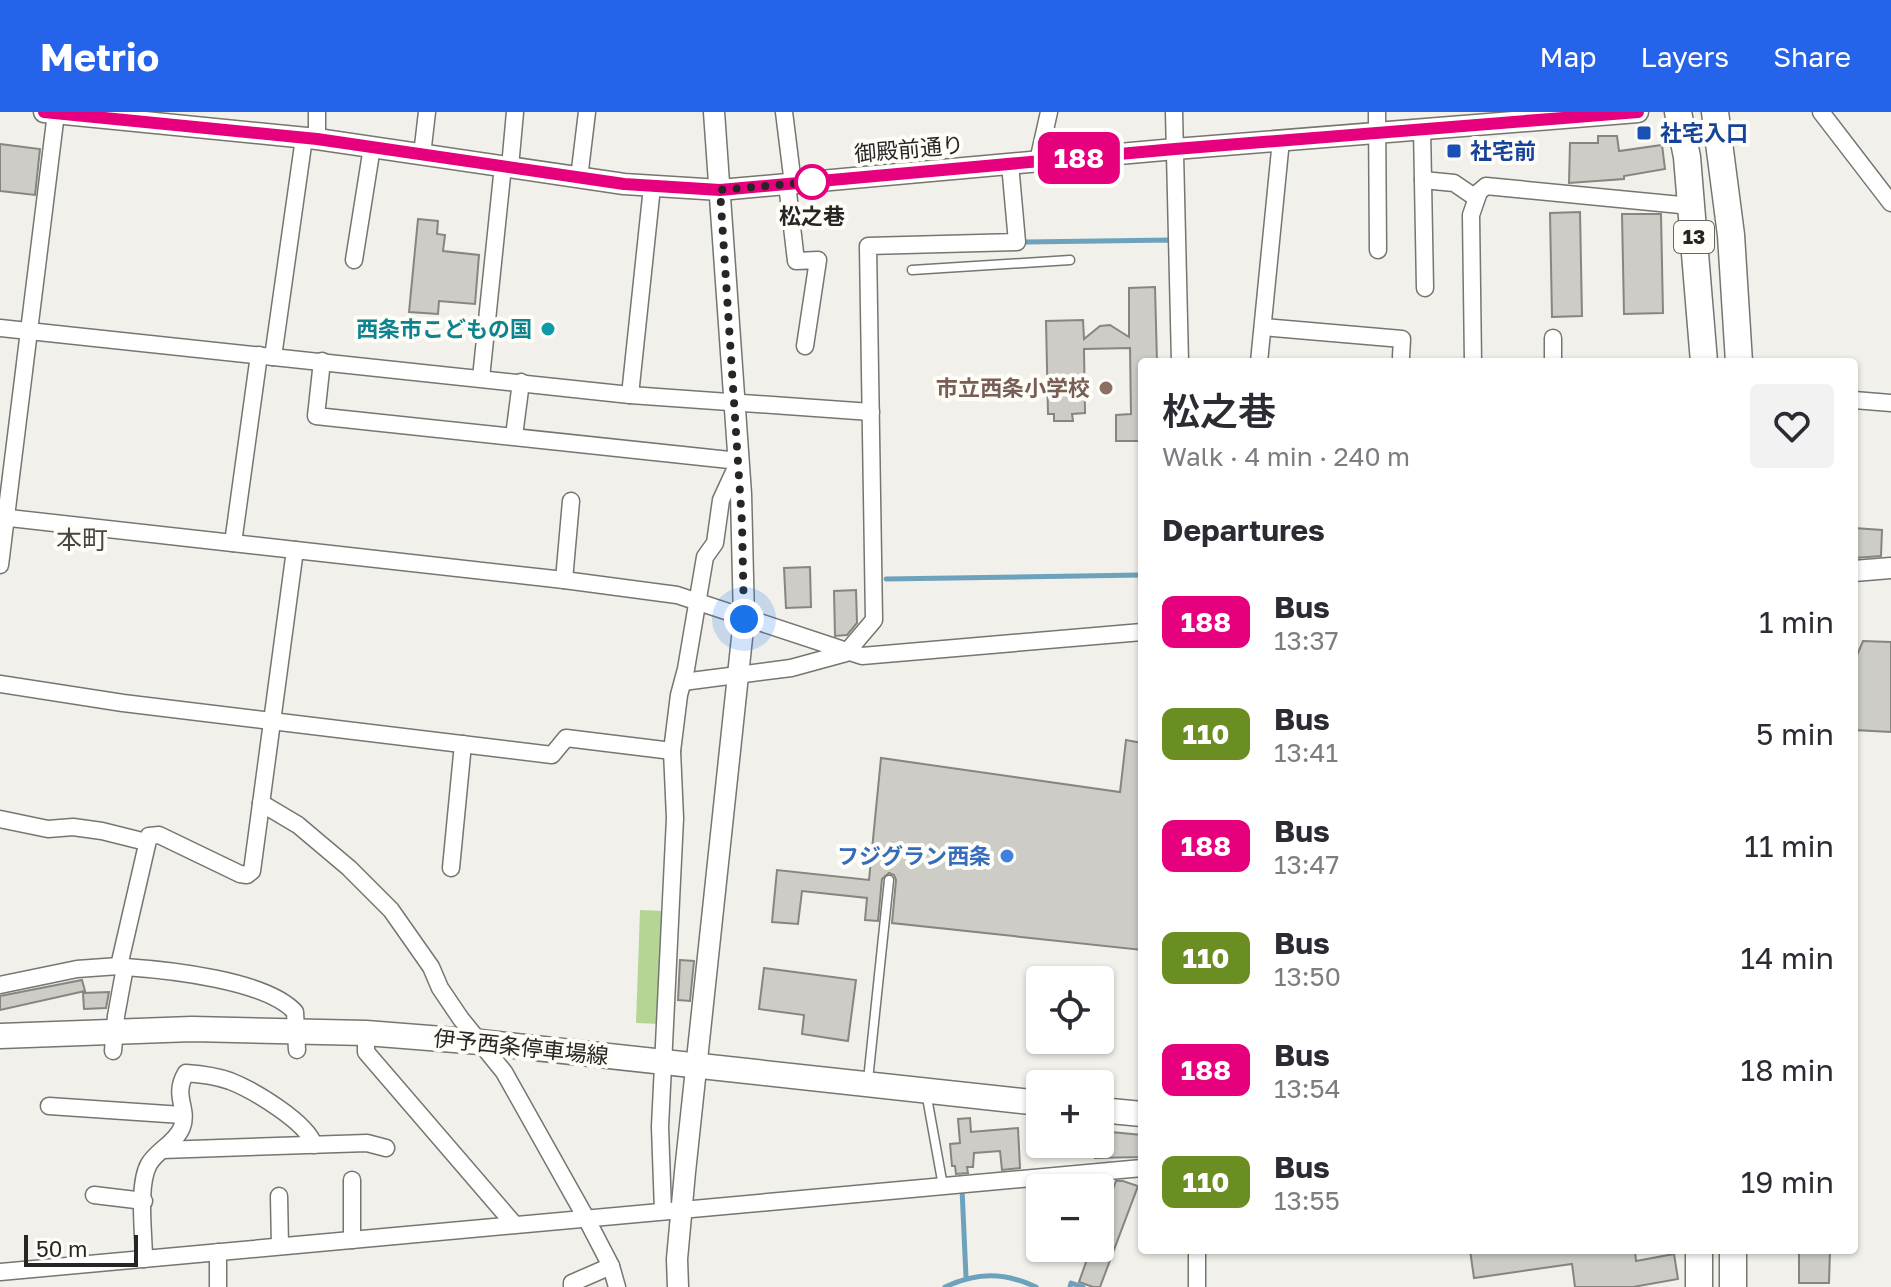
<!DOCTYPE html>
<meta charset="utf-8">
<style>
body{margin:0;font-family:"Golos Text","Noto Sans JP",sans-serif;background:#f2f2f3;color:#2b2b33;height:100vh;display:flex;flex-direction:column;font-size:30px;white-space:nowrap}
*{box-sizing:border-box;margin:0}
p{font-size:26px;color:#7c7c81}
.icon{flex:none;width:44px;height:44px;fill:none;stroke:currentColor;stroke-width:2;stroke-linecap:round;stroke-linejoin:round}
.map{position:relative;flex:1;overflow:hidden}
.details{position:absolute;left:1138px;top:246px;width:720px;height:896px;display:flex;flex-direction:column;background:#fff;border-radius:8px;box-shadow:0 2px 6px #0004}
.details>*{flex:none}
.badge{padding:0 16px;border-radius:12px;font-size:28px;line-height:52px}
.buttons{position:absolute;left:1026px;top:854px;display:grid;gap:16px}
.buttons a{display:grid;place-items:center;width:88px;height:88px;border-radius:8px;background:#fff;box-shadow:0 2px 6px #0004;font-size:40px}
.scale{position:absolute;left:24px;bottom:20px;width:114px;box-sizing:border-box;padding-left:8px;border:4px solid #272625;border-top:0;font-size:22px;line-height:28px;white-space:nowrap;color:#272625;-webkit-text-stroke:6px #fefdf8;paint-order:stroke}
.you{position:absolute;width:40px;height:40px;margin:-20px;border:6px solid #fff;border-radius:50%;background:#1a73e8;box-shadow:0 0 0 12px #1a73e833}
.map>.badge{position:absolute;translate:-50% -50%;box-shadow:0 0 0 4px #fff}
h2{padding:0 24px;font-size:30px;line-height:72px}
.round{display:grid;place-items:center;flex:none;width:84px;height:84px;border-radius:8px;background:#f2f2f3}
.summary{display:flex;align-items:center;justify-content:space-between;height:136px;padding:0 24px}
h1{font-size:38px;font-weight:600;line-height:60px}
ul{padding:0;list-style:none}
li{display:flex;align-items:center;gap:24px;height:112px;padding:0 24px}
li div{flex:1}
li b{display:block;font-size:30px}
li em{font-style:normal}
li .badge{min-width:88px;font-weight:700;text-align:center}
header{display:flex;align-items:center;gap:48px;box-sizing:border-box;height:112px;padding:0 40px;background:#2563eb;color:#fff}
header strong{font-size:38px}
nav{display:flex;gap:44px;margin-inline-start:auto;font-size:28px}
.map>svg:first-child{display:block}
</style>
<header>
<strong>Metrio</strong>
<nav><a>Map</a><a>Layers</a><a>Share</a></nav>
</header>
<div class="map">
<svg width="1891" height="1175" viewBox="0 0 1891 1175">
<rect width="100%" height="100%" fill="#f1f0ea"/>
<path fill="#b5d595" d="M640,798l26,1 -5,113 -25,-1z"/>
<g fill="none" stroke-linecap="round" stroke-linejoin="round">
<g stroke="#6ea2bc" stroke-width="5">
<path d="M1026,130l145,-2v2"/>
<path d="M886,467l256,-4"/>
<path d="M962,1077l4,88"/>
<path d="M945,1175c32,-15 59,-15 91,0"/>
<path d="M1070,1175l1,-4 12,4"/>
</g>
</g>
<g fill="#cdccc7" stroke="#868580" stroke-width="2">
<path d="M1598,24h19l2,15 43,-6 3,24 -41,7v3l-55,4 1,-40h28z"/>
<path d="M0,32l40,5 -5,46 -35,-4z"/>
<path d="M1580,100l2,104 -30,1 -2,-104z"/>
<path d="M1622,102h39l2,99 -39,1z"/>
<path d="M418,107l20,2 -1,13 8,1 -2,16 36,4 -4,49 -36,-3 -1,13 -29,-2z"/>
<path d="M1155,175l2,75h-15v79h-26v-26l15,-1 -1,-66 -46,1 1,64 -13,1 1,7h-19v-7h-6l-2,-93 37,-1 1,19 16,-13 10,-1 19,12v-49z"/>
<path d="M1854,416l28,2 -1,26 -27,2z"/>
<path d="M810,455l1,40 -25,1 -2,-40z"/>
<path d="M856,478l1,33 -10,12 -12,1 -1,-45z"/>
<path d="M1863,529l28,1v90l-37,-2v-68z"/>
<path d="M1126,628l16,3v207l-250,-27 4,-43 -2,-5 -5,-2 -7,6 -4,42 -13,-1 2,-22 -65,-7 -4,33 -26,-2 5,-52 92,10 12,-122 239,34z"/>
<path d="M680,848l14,1 -4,40 -12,-1z"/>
<path d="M764,856l92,12 -8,61 -46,-7 2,-19 -45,-6z"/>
<path d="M82,868l3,11 -85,19v-14z"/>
<path d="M109,880l-3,16 -22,1 -1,-16z"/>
<path d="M970,1006l1,14 47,-4 2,40 -18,2 -2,-19 -26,2 -1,14h-6l1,6 -12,1 -1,-8h-3l-2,-22 10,-1 -2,-24z"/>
<path d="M1100,1019l42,4v22l-47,1 2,-14h3z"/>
<path d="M1116,1069h7l15,5 -38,101h-7l-14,-5 12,-34h9v-23z"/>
<path d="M1470,1138h165l1,11 38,-7 4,25 -45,8h-58l-3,-23 -98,14z"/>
<path d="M1799,1138h31l-1,33h-30z"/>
</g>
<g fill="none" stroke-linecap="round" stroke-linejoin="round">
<defs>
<g id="service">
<path d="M912,158l158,-10"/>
<path d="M868,968l21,-200"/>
<path d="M926,980l17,94"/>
</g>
<g id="minor">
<path d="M784,0l9,72"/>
<path d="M1174,0l6,250"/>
<path d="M1377,0l1,138"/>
<path d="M1821,0l70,91"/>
<path d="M1422,16l3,160"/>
<path d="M317,27v-27"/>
<path d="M422,43l5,-43"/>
<path d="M1038,49l11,-49"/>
<path d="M510,55l5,-55"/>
<path d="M579,66l8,-66"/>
<path d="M1423,68l31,3 22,15"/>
<path d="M787,72l9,77 22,-1 -13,86"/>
<path d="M354,148l18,-113"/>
<path d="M1263,215l139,12 -1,18"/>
<path d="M0,216l630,67 241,17"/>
<path d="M273,245l31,-219"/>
<path d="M322,249l-6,55 423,45 -18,39 -6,43 -10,14 -19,112 -7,26 -7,56 3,67 -15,309 3,84"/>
<path d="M1259,250l22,-222"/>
<path d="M1473,250l-2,-147 8,-23 7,-6 205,20"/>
<path d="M1553,250v-24"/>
<path d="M481,266l22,-212"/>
<path d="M630,283l22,-208"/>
<path d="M1854,288l37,3"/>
<path d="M514,324l7,-54"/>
<path d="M0,405l564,63 113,15 185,61 280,-24"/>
<path d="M233,431l26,-188"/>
<path d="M0,453l56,-452"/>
<path d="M564,468l7,-79"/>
<path d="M683,570l108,-14 55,-15 28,-33 -6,-374 149,-4 -7,-78"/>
<path d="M0,572l123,19 429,52 14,-17 106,13"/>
<path d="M261,691l37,22 51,43 42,42 40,57 9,21 21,31 43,53 82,146 25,48 6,21"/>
<path d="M0,707l48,10 25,-2 29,4 44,11"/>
<path d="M451,756l12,-124"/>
<path d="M119,854l30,-130 10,-1 81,39 7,1 5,-4 43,-321"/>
<path d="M125,855c43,3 141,13 170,45l2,38"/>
<path d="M0,873l77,-16 42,-3"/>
<path d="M366,921v19l148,172"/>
<path d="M113,939l3,-35 9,-49 -6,-1"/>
<path d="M49,994l133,9"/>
<path d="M162,1038l205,-7 19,5"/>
<path d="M94,1083l50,6"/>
<path d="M279,1084l1,50"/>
<path d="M352,1128v-60"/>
<path d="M1197,1138v37"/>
<path d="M144,1147c0,-24 -7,-74 5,-95 8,-14 27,-21 33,-37 7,-19 -10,-31 4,-54 14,1 30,3 44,8 23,9 77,41 84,64"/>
<path d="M0,1160l1142,-104"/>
<path d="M218,1175v-35"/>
<path d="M572,1175v-4l39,-17"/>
</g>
<g id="tertiary">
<path d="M44,0l273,27 307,45 96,6 455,-41 463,-37"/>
<path d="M1854,459l37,-3"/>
<path d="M678,1175l-1,-28 8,-87 59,-553 -3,-125 -27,-382"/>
</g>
<g id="secondary">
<path d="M0,924l192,-7 174,4 114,9 560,61"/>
<path d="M1100,998l42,4"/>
</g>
<g id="primary">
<path d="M1678,0l9,45 17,205"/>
<path d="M1715,0l16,123 8,127"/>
<path d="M1699,1175v-37"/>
<path d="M1733,1175v-37"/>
</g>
</defs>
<use href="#service" stroke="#767570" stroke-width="11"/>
<use href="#minor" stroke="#767570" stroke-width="19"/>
<use href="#tertiary" stroke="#767570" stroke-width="23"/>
<use href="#secondary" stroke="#767570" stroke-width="27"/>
<use href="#primary" stroke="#767570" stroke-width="29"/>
<use href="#service" stroke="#fff" stroke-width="8"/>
<use href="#minor" stroke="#fff" stroke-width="16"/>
<use href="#tertiary" stroke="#fff" stroke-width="20"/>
<use href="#secondary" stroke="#fff" stroke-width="24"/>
<use href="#primary" stroke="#fff" stroke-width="26"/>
</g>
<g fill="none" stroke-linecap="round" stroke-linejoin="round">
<defs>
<path id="line" d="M44,0l273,27 307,45 96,6 455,-41 463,-37"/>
</defs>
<use href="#line" stroke="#fff" stroke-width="18"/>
<use href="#line" stroke="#e6007e" stroke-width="12"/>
<path stroke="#272625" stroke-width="8" stroke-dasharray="0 14.4" d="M744,507l-2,-96 -22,-333 104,-9 -12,1"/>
</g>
<g fill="#1a4fb4" stroke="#fefdf8" stroke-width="3">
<rect x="1636" y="13" width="16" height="16" rx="4"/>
<rect x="1446" y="31" width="16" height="16" rx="4"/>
</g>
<circle fill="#fff" stroke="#e6007e" stroke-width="4" cx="812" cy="70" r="16"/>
<circle fill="#0f9aa8" stroke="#fefdf8" stroke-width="3" cx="548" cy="217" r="8"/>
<circle fill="#8d6e63" stroke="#fefdf8" stroke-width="3" cx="1106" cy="276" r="8"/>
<circle fill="#3f7fe0" stroke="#fefdf8" stroke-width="3" cx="1007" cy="744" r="8"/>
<g text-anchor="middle" stroke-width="8" stroke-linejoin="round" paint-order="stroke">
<rect fill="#fefdf8" stroke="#686664" stroke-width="2" x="1674" y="109" width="40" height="32" rx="6"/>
<g font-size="20" font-weight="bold" fill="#272625">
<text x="1694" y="132">13</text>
</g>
<g font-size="22" font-weight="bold" fill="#164399" stroke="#fefdf8" text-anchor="start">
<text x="1660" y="29">社宅入口</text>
<text x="1470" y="47">社宅前</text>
</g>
<g font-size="22" fill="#272625" stroke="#fefdf8">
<text transform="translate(909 37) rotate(-5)" y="8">御殿前通り</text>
<text transform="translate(521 935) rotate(6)" y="8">伊予西条停車場線</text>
</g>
<g font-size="22" font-weight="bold" fill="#272625" stroke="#fefdf8">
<text x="812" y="112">松之巷</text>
</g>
<g font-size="22" font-weight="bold" fill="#0d838f" stroke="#fefdf8" text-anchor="end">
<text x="532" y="225">西条市こどもの国</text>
</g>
<g font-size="22" font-weight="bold" fill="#785e54" stroke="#fefdf8" text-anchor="end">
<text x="1090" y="284">市立西条小学校</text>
</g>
<g font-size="22" font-weight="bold" fill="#366cbe" stroke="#fefdf8" text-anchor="end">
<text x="991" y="752">フジグラン西条</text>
</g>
<g font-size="26" fill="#474642" stroke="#fefdf8">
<text x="82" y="437">本町</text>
</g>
</g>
</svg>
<div class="buttons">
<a><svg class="icon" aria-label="locate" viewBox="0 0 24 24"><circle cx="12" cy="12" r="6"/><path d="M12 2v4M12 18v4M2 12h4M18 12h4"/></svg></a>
<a>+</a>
<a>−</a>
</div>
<div class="scale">50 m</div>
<div class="you" style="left:744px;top:507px"></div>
<b class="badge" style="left:1079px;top:46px;background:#e6007e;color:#fff">188</b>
<section class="details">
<div class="summary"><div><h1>松之巷</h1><p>Walk · 4 min · 240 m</p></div><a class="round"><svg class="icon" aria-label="heart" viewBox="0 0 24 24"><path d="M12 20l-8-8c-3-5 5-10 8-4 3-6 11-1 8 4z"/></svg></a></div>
<h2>Departures</h2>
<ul>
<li><span class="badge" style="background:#e6007e;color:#fff">188</span><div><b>Bus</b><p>13:37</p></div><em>1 min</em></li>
<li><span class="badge" style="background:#6b8e23;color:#fff">110</span><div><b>Bus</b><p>13:41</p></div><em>5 min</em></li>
<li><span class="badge" style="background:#e6007e;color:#fff">188</span><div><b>Bus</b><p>13:47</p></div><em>11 min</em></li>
<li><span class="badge" style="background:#6b8e23;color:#fff">110</span><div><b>Bus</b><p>13:50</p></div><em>14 min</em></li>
<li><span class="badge" style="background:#e6007e;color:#fff">188</span><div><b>Bus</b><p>13:54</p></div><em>18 min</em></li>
<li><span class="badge" style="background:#6b8e23;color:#fff">110</span><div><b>Bus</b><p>13:55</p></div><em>19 min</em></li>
</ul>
</section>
</div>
